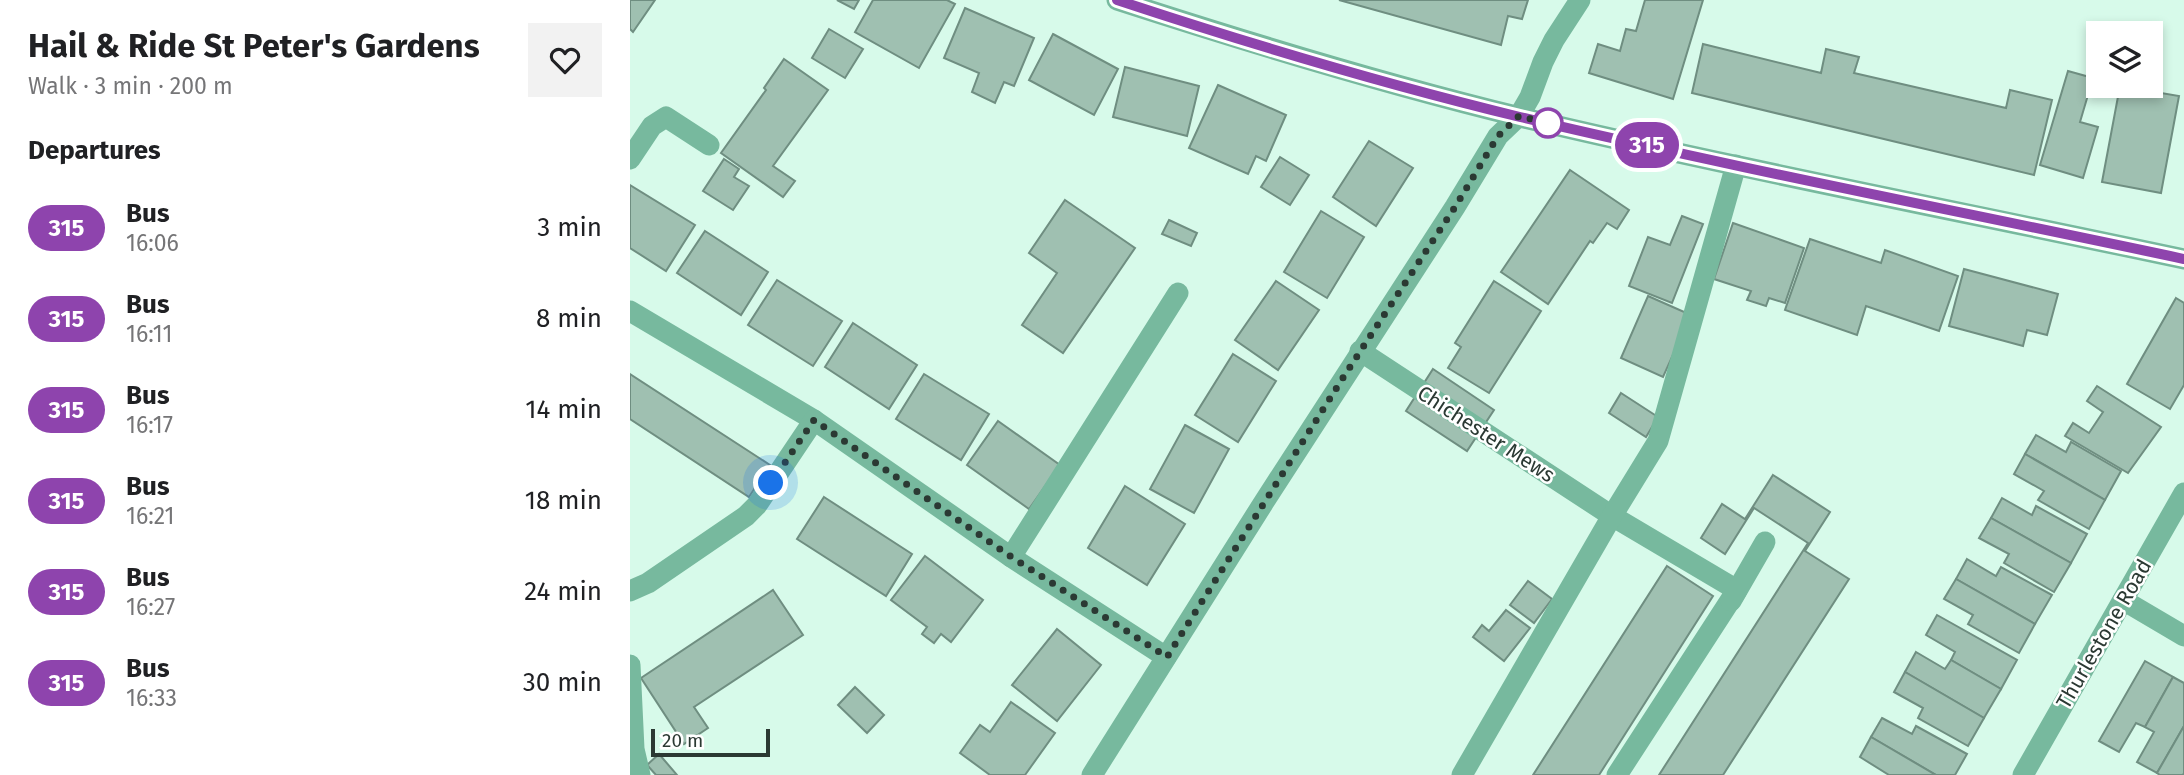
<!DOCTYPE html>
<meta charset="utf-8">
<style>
body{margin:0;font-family:"Fira Sans",sans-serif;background:#f2f2f2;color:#202124;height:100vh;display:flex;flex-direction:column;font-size:26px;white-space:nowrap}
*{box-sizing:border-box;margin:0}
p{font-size:23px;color:#757577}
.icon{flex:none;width:38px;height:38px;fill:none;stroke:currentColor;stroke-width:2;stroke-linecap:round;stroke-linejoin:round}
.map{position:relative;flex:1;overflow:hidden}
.drawer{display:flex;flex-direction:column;background:#fff;width:630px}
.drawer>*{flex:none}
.badge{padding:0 14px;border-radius:23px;font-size:24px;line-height:46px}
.tools{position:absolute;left:1456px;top:21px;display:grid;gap:14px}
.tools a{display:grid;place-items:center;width:77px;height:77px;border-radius:0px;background:#fff;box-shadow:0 4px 10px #0003;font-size:35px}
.scale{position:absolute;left:21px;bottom:18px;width:119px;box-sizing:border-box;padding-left:7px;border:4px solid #2b3933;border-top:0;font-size:19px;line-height:24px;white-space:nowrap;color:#2b3933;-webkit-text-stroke:5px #fff;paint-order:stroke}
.you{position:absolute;width:35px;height:35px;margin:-18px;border:5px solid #fff;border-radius:50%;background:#1a73e8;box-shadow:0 0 0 10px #1a73e833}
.map>.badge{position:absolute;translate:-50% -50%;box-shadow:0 0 0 4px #fff}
h2{padding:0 28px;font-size:26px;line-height:63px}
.round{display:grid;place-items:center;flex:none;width:74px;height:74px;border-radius:0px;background:#f2f2f2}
.overview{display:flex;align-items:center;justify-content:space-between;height:119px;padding:0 28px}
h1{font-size:33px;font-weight:700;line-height:52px}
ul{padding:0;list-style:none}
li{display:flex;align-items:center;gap:21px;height:91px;padding:0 28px}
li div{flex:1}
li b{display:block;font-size:26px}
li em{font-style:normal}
li .badge{min-width:77px;font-weight:700;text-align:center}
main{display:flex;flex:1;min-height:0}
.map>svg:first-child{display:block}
</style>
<main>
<section class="drawer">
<div class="overview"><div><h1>Hail &amp; Ride St Peter's Gardens</h1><p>Walk · 3 min · 200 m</p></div><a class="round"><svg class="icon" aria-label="heart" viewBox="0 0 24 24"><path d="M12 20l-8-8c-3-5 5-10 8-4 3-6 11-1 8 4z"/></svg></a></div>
<h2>Departures</h2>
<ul>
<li><span class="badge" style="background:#8e44ad;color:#fff">315</span><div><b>Bus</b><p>16:06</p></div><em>3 min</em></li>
<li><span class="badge" style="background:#8e44ad;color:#fff">315</span><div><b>Bus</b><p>16:11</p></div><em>8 min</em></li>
<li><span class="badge" style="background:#8e44ad;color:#fff">315</span><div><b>Bus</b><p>16:17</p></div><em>14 min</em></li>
<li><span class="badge" style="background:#8e44ad;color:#fff">315</span><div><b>Bus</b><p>16:21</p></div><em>18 min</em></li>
<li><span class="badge" style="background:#8e44ad;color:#fff">315</span><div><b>Bus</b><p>16:27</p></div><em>24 min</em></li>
<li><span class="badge" style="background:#8e44ad;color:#fff">315</span><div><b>Bus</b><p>16:33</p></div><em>30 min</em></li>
</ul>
</section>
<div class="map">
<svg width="1554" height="775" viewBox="0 0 1554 775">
<rect width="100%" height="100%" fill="#d7faea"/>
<g fill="#9fc0b1" stroke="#6f8e81" stroke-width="2">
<path d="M0,0h25l-22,32 -3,-3z"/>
<path d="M207,0h22l-5,9z"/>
<path d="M243,0h74l8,4 -36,64 -64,-36z"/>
<path d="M709,0h189l-6,19 -14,-3 -7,29z"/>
<path d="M1015,0h58l-30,99 -84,-26 9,-29 22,7 6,-22 10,2z"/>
<path d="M335,8l69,30 -20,48 -10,-4 -9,21 -23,-11 7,-19 -35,-15z"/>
<path d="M199,29l34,20 -18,29 -33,-20z"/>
<path d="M423,34l65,35 -24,46 -65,-35z"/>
<path d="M1073,44l118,29 5,-24 33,8 -5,16 152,35 4,-18 42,10 -18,75 -342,-82z"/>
<path d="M154,59l44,31 -55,76 22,15 -12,16 -62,-44 45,-63 -2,-2z"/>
<path d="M495,67l74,19 -12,50 -74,-19z"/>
<path d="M1438,71l25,7 -13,44 18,5 -15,51 -43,-13z"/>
<path d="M588,85l68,30 -20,46 -10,-5 -8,18 -59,-26z"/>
<path d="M1490,86l59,10 -18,97 -59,-11z"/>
<path d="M739,141l44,27 -37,58 -43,-29z"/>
<path d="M650,157l29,18 -19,30 -29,-18z"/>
<path d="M94,159l15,10 -5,8 15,9 -16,24 -30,-19z"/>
<path d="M940,170l59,40 -12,19 -10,-6 -14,20 -3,-2 -42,63 -47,-32z"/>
<path d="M0,185l65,40 -29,46 -36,-23z"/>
<path d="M435,200l70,48 -72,105 -41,-28 35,-52 -28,-20z"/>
<path d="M691,211l43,26 -37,61 -43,-26z"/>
<path d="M1052,216l21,8 -31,79 -43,-17 19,-49 22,8z"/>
<path d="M539,220l28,13 -6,13 -29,-12z"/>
<path d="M1103,223l71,25 -19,55 -16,-5 -3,8 -19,-6 4,-9 -37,-12z"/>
<path d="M75,231l63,41 -27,43 -64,-42z"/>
<path d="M1180,239l71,24 4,-13 73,26 -19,55 -73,-25 -9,29 -72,-25z"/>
<path d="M1334,269l94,25 -11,41 -20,-5 -4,16 -74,-20z"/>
<path d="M147,280l65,41 -29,45 -65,-41z"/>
<path d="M646,281l43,29 -41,60 -43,-30z"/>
<path d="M864,281l47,30 -52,82 -41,-25 13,-21 -6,-4z"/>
<path d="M1018,296l43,19 -28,62 -42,-19z"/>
<path d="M1546,298l8,5v82l-14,24 -43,-25z"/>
<path d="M223,323l64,42 -28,44 -64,-42z"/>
<path d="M603,354l43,27 -38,61 -43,-27z"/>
<path d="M803,369l61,41 -27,41 -61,-40z"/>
<path d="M0,374l140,91 -21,32 -119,-78z"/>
<path d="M294,374l65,40 -28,46 -65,-41z"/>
<path d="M1467,386l64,41 -33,46 -63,-37 8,-13 16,10 14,-21 -16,-11z"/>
<path d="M991,393l37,24 -12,20 -37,-24z"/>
<path d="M368,421l62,44 -31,44 -62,-44z"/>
<path d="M555,425l44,24 -35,64 -44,-24z"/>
<path d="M1406,435l30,17 5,-10 50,29 -16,29 -80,-46z"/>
<path d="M1395,454l80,46 -16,29 -51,-29 6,-9 -30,-17z"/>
<path d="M1143,475l57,37 -25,39 44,28 -126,196h-64l149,-232 -54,-35 -29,46 -24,-16 21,-34 23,15z"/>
<path d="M495,486l60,38 -38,61 -59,-37z"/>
<path d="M194,497l88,57 -26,42 -89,-57z"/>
<path d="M1372,498l30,17 4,-9 51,28 -16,29 -80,-45z"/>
<path d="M1361,518l80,45 -17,29 -50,-29 5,-9 -30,-16z"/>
<path d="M295,556l58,44 -32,42 -10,-8 -7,9 -12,-9 5,-7 -36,-27z"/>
<path d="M1337,559l29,17 5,-9 51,28 -17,29 -79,-45z"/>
<path d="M1037,566l46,30 -114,179h-66z"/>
<path d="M1326,579l79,45 -16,29 -51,-29 5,-9 -29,-16z"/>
<path d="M898,581l24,18 -18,24 -24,-18z"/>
<path d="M143,590l30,45 -109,72 14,21 -24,16 -43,-66z"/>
<path d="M876,610l24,18 -26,33 -31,-24 9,-12 7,6z"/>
<path d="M1307,615l80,45 -16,29 -50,-29 4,-8 -29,-17z"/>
<path d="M427,629l44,36 -44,56 -45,-36z"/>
<path d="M1286,652l29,17 6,-9 50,29 -17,29 -79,-46z"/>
<path d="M1515,661l28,16 -28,50 -9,-4 -17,29 -20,-11z"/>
<path d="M1275,672l79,46 -16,28 -50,-28 5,-10 -29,-16z"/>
<path d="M1543,677l11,6v43l-27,47 -20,-11 17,-30 -9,-5z"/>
<path d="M225,687l29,28 -17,18 -29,-28z"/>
<path d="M381,702l44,31 -30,42h-35l-30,-22 20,-28 10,7z"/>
<path d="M1252,718l30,16 4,-8 51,28 -12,21h-19l-65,-38z"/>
<path d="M1554,726v47l-1,2h-23l-3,-2z"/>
<path d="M1241,737l65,38h-47l-29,-18z"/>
<path d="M29,754l18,21h-21l-9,-10z"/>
</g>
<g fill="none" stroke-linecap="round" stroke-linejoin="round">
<g stroke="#77b99e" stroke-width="21">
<path d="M487,0c133,43 267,84 403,117 220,52 443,95 664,142"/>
<path d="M0,159l22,-33 14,-9 43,28"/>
<path d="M0,311l184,109 197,137 155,100"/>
<path d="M730,351l252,165 125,74 -120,185"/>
<path d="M381,557l167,-264"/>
<path d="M0,591l18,-8 98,-67 11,-11 57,-85"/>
<path d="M1493,600l61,36"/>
<path d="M1101,601l34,-59"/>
<path d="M0,665l4,84 6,26"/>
<path d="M462,775l172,-273 191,-295 43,-71 21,-20 11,-19 13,-35 11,-22 26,-40"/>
<path d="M832,775l150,-259 46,-75 78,-276"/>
<path d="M1393,775l161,-282"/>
</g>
</g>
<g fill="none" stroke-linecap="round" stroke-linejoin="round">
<defs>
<path id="line" d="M487,0c133,44 267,84 403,117 220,52 443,95 664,142"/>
</defs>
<use href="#line" stroke="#fff" stroke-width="16"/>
<use href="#line" stroke="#8e44ad" stroke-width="10"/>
<path stroke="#2b3933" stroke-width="7" stroke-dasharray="0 12.6" d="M141,483l43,-63 196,136 157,101 179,-284 109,-166 43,-71 21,-20 29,7"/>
</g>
<circle fill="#fff" stroke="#8e44ad" stroke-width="3.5" cx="918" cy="123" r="14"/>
<g text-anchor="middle" stroke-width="5" stroke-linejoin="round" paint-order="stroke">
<g font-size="21" fill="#2b3933" stroke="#fff">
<text transform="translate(856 434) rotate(33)" y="7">Chichester Mews</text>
<text transform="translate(1474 634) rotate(-60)" y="7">Thurlestone Road</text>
</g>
</g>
</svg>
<div class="tools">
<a><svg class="icon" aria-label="layers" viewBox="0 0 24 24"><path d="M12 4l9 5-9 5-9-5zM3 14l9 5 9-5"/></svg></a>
</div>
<div class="scale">20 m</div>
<div class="you" style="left:141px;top:483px"></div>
<b class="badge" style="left:1017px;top:145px;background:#8e44ad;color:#fff">315</b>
</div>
</main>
